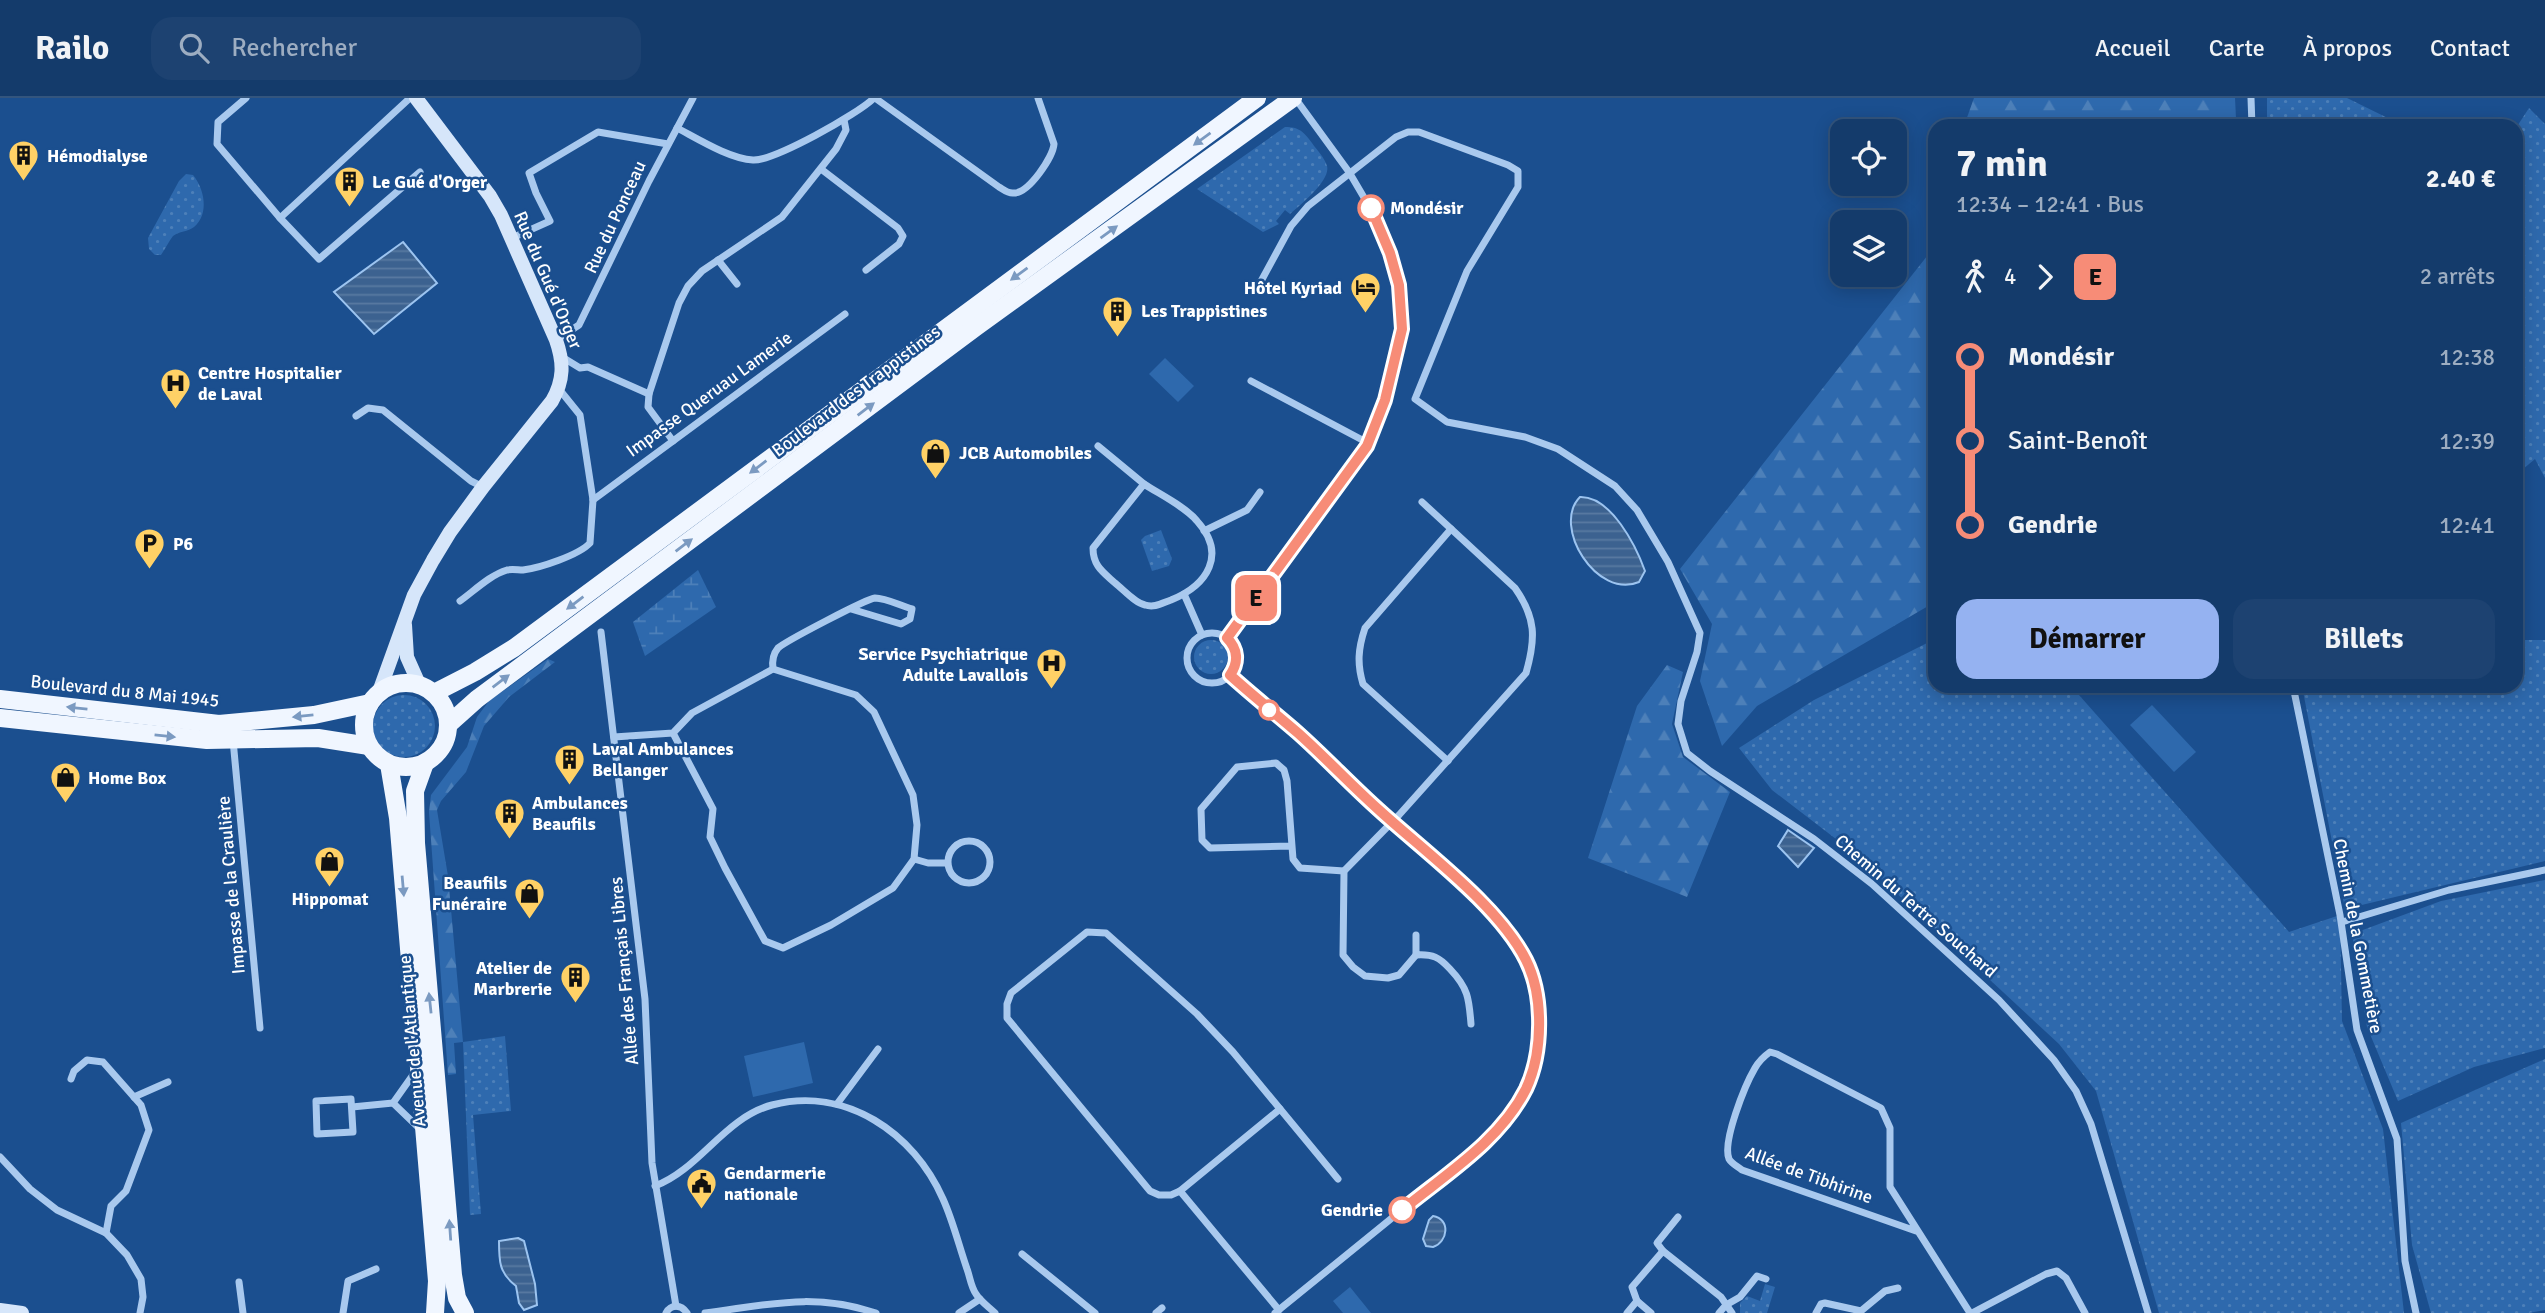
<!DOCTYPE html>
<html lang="fr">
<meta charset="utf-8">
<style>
body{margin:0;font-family:Signika,sans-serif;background:#1d4271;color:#f1f3f6;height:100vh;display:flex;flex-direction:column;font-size:26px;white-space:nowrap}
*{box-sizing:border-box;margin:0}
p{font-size:23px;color:#9dadc1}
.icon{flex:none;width:38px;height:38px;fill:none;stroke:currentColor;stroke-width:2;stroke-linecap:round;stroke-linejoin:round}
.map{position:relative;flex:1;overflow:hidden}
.panel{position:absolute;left:1928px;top:21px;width:595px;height:574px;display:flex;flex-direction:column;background:#143b6b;border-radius:21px;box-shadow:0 4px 18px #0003,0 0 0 2px #33557e}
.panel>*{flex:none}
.badge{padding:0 14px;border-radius:10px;font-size:24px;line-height:46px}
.buttons{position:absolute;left:1830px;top:21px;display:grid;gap:14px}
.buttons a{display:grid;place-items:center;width:77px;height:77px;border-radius:14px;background:#143b6b;box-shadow:0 4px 18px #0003,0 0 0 2px #33557e;font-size:35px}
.map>.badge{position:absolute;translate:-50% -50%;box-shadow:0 0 0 4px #fff}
.legs{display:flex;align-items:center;gap:10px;height:77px;padding:0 28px;font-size:23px}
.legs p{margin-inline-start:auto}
.headline{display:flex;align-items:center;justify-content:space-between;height:119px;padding:0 28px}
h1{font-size:38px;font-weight:700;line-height:52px}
.cta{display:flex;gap:14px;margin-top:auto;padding:14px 28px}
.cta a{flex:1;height:80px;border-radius:21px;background:#95b2f1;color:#111;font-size:28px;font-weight:700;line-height:80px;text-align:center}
.cta a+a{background:#1d4271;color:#f1f3f6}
ul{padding:0 28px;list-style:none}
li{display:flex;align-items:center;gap:24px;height:84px;font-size:26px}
li i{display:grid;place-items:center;width:10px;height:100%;margin:0 9px;background:currentColor}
li i::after{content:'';width:18px;height:18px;margin:-9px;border:5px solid;border-radius:50%;background:#143b6b}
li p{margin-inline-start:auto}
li:first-child i{background:linear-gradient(#0000 50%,currentColor 0)}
li:last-child i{background:linear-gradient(currentColor 50%,#0000 0)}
header{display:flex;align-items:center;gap:42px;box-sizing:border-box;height:98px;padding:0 35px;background:#143b6b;border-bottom:2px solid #33557e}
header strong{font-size:33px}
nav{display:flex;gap:38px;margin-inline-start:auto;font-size:24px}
.search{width:490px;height:63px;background:#1d4271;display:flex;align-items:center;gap:18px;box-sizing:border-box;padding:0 24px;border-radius:21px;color:#9dadc1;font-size:26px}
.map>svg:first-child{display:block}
</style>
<header>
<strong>Railo</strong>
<div class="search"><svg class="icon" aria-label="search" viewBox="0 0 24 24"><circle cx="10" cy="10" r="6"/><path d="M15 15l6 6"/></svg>Rechercher</div>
<nav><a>Accueil</a><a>Carte</a><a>À propos</a><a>Contact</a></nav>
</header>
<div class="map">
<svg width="2545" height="1215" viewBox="0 0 2545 1215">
<defs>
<pattern id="grass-dots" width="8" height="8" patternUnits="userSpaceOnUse" patternTransform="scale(1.75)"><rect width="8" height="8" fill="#2e69ad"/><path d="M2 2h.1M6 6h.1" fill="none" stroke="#4d80b9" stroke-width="1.8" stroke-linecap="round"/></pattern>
<pattern id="forest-firs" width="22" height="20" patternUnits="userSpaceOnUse" patternTransform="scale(1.75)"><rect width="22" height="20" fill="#2e69ad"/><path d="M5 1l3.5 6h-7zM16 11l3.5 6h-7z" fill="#4d80b9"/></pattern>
<pattern id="wetland-marsh" width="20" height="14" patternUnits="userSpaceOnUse" patternTransform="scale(1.75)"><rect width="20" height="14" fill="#2e69ad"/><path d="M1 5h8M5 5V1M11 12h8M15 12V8" fill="none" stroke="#4d80b9"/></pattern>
<pattern id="water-rules" width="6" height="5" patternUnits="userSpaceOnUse" patternTransform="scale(1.75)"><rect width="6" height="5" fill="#3c6290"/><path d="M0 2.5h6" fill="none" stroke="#597aa1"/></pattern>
</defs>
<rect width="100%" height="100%" fill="#1b4f8f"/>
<g fill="url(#grass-dots)">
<path d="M2267,0h80l57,28h-137z"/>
<path d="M2529,10l16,16v354l-10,-19 -19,16v-347z"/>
<path d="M1285,29c14,0 18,4 27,16 4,6 13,15 15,23 4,14 -27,39 -37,48l-5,-4 -9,11 3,3 -16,8 -66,-43z"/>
<path d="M186,76l7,1c11,13 17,39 1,52 -6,5 -15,4 -21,9 -4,5 -8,13 -12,19h-6l-6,-6 -1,-11 31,-57z"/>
<path d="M1161,432l11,29 -3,7 -17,5 -11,-31 4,-4z"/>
<path d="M1935,541l1,47h135l218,246 51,-17 2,106 41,108 21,184h-245l-63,-222 -37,-47 -210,-195 -77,-59 -33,-42 75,-48z"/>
<circle cx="1211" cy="559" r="17"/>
<path d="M2517,542h28v221l-200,48 -43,-223h214z"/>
<circle cx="404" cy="628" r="31"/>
<path d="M2545,782v168l-71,19 -76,34 -31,-74 -15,-93 89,-33z"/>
<path d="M505,938l6,75 -38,4 8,99 -11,1 -7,-173z"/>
<path d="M2545,961v251l-16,3h-98l-19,-68 -11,-122z"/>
<path d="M1765,1186l10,3 -8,26h-27v-10l7,-7 13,5z"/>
</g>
<g fill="url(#forest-firs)">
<path d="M1974,0h261l1,21 -7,7h-265z"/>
<path d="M1935,148v356l-178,104 -35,40 -22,-65 12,-57 -32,-55z"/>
<path d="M548,561l7,3 -46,35 -25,29 -18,46 -25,29 -4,9 11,66 15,166 -9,1 2,31 -8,1 -19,-263 2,-17 36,-48 10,-30 12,-16z"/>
<path d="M1667,567l16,7 -11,52 11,33 47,35 -43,105 -99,-39 49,-152z"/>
</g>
<path fill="url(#wetland-marsh)" d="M698,472l18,37 -71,49 -12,-34z"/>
<g fill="#2e69ad">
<path d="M1165,260l29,28 -16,16 -29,-28z"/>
<path d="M2152,607l44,47 -22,20 -44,-47z"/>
<path d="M804,944l9,41 -60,14 -9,-41z"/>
<path d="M1350,1189l21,26h-28l-10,-12z"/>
</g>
<g fill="url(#water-rules)" stroke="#9cc4f0" stroke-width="2">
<path d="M403,144l34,41 -63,51 -40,-42z"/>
<path d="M1580,399c31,-1 56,49 65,74l-6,11c-42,18 -88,-56 -59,-85z"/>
<path d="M1788,732l26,18 -16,19 -20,-21z"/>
<path d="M1433,1118c18,3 15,26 0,31l-7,-1 -3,-7 6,-19z"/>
<path d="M518,1140l6,3 11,43 2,21 -13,5 -5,-7 -3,-17c-17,-13 -17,-25 -17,-45z"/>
</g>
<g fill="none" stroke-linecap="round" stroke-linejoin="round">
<g stroke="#a9c9ee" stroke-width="7">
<path d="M246,0l-28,24 -1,22 63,74 39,41 101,-87"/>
<path d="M875,0l124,89c5,3 9,7 15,6 15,0 39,-36 40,-49l-16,-46"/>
<path d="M2251,0l1,28"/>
<path d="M677,30c21,11 53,31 76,32 21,1 105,-46 121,-62"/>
<path d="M821,71l77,59 5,8 -4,8 -33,26"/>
<path d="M280,120l130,-120"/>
<path d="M512,140l38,-17 -14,-28 -7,-20 69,-41 70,12"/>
<path d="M718,162l19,24"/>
<path d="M1253,194l6,-7 32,-59 17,-20 88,-69 12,-5h11l89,33 10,6v16l-51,84 -52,128 32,23 78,15 33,12 57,37 22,24 31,52 32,71 -3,19 -16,49 -3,23 9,29 23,18 104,68 58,45 127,116 55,60 22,31 15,33 57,189"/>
<path d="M556,242l23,-15 70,-144 44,-83"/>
<path d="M562,259l18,11 8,-1 61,27"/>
<path d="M1251,283l117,62"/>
<path d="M356,318l12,-8 15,2 88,71 12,6"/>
<path d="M673,343l-25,-34 1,-13 30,-91 9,-17 14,-15 80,-54 54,-68 10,-19 -2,-10"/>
<path d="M1098,348l46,38"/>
<path d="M1144,386c15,10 42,23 53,37 30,33 11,64 -26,79 -9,3 -16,8 -26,5 -10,-2 -21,-15 -30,-22 -12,-11 -22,-17 -22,-35z"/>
<path d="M593,402l252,-186"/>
<path d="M1204,433l43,-21 13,-18"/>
<path d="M1184,496l18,41"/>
<path d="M460,503c14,-10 30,-26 47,-31 5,-1 11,0 16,0 17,-2 56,-15 67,-27l3,-43 -13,-85 -21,-26"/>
<path d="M601,534l44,367 7,164 24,143"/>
<circle cx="1212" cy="560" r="25"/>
<path d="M1227,540l140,-192 18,-46 17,-71 -3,-44 -20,-62 -30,-51 -54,-74"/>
<path d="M773,571c-1,-7 0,-15 5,-21 8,-7 88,-49 97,-50 11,0 26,8 37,11l-2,10 -9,5 -50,-15"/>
<path d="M1230,577l68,58 82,78 111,100 20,22 17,30 10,40 1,41 -12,43 -19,32 -20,21 -213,173"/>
<path d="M2293,588l47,229 17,115 40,109 8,122 11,52"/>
<path d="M614,639l59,-4 19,-20 81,-44 83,26 18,17 39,83 4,30 -3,34 -21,29 -62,37 -48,23 -18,-7 -40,-73 -15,-31 3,-28 -40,-76"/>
<path d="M233,642l27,288"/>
<path d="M1448,663l-85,-77c-6,-20 -5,-35 2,-56l86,-99"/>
<circle cx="969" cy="764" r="21"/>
<path d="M1291,748l-81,2 -8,-8 -1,-31 36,-42 39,-4 8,7 3,11 6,78 7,9 44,3"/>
<path d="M914,761l14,4h19"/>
<path d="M2342,824l107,-32 96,-20"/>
<path d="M1416,837v20c17,-1 23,2 34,14 18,19 19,29 21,55"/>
<path d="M1416,857l-17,20 -11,3 -23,-2 -12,-9 -10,-12 1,-84 55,-56 127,-142c10,-35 10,-55 -11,-85l-93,-86"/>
<path d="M71,981l3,-8 13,-11 16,2 38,43 8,25 -23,61 -15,15 -5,27"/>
<path d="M134,999l34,-15"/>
<path d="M351,1001l2,33 -36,2 -1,-33z"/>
<path d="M393,1005l27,26"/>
<path d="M837,1006l41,-55"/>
<path d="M352,1009l41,-4 22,-31"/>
<path d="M0,1059l30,32 27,21 49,23 21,22 14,24 2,18 -3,16"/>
<path d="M655,1088c45,-17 69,-68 117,-81 74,-19 142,28 171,94 10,22 16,47 24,70 3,8 4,18 9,25 4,7 13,13 19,19"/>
<path d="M1180,1093l100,-82"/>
<path d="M1916,1133l-174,-61c-5,-4 -10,-6 -13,-11 -7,-17 16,-74 26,-91 4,-7 8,-11 15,-16l7,2 104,54 9,20v59l80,126"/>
<path d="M1663,1153l-6,-8 21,-26"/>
<path d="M1022,1156l73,59"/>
<path d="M239,1184l4,31"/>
<path d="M1637,1203l14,12"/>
<path d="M1279,1212l-99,-119 -9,4h-12l-9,-4 -143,-173v-14l4,-11 76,-61 19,1 91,81 36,38 105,127"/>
<path d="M343,1215l5,-32 28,-12"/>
<path d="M666,1215c5,-9 15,-9 21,0"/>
<path d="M705,1215c63,-8 107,-21 171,0"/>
<path d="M959,1215l21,-14"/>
<path d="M1156,1215l6,-5"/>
<path d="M1627,1215l10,-12 -5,-14 31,-36 58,46 11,16"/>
<path d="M1719,1215l7,-8 14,-8 17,-21 9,3"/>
<path d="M1816,1215l5,-9 4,-1 36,8 24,-20 13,-3"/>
<path d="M1972,1215l74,-39 11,-3 9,7 19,35"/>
</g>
<g stroke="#d6e6fa" stroke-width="14">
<path d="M405,527l2,32 12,27"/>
<path d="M379,594l35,-97 19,-35 17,-28 33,-45 69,-86c12,-21 12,-38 4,-61l-55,-125 -11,-19 -74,-98"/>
<path d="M0,1212l22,3"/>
</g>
<g stroke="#f0f6ff" stroke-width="18">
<circle cx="406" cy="627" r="42"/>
<path d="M434,595l41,-21 39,-24 743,-550"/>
<path d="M0,601l219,25 95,-9 56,-12"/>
<path d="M0,620l207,22 111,-2 51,8"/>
<path d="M449,626l28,-25 499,-372 317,-229"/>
<path d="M425,665l-10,28 1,52 37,432 4,23 8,15"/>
<path d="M389,666l9,54 39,463 -2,32"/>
</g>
</g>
<defs><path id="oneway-solid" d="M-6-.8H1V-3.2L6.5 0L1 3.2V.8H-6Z" transform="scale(1.75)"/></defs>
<g fill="#7b9ac1">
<use href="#oneway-solid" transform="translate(1202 41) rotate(144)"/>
<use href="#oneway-solid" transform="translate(1109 134) rotate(-36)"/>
<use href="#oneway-solid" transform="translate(1019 176) rotate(144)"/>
<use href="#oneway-solid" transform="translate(866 311) rotate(-37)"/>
<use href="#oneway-solid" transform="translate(758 369) rotate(143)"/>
<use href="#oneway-solid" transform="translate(684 447) rotate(-37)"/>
<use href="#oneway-solid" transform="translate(575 505) rotate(143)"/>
<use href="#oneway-solid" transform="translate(501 583) rotate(-37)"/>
<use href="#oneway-solid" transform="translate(77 610) rotate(-174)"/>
<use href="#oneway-solid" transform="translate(303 618) rotate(174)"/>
<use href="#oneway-solid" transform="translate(165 638) rotate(6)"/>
<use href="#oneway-solid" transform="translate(403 788) rotate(85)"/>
<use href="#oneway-solid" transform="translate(430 905) rotate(-96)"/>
<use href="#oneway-solid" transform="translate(450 1132) rotate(-94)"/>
</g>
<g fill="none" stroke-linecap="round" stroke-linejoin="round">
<defs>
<path id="line-1" d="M1371,110l19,45 9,32 3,44 -17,71 -18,46 -140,192c11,11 12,24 3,37 22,20 46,39 68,58 28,25 53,52 81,77 46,42 119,95 147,150 18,36 17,93 0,129 -26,52 -80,85 -124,121"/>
</defs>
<use href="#line-1" stroke="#fff" stroke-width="16"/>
<use href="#line-1" stroke="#f78c77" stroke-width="10"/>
</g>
<defs>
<symbol id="building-pin" viewBox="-11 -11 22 30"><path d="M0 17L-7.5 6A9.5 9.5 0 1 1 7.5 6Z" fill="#ffd166" stroke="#1b4f8f"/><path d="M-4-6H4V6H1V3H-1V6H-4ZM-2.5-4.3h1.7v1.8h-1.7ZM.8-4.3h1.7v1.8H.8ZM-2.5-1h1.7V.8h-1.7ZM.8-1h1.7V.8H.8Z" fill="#111"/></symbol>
<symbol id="hotel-pin" viewBox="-11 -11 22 30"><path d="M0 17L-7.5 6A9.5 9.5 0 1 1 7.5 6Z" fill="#ffd166" stroke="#1b4f8f"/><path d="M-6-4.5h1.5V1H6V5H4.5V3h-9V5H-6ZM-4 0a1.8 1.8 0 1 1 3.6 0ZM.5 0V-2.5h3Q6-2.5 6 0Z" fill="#111"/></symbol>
<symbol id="hospital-pin" viewBox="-11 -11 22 30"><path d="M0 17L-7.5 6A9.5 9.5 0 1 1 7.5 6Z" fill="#ffd166" stroke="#1b4f8f"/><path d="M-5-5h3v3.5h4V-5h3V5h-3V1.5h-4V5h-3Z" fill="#111"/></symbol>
<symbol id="shop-pin" viewBox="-11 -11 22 30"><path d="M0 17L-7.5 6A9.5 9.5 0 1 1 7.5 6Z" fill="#ffd166" stroke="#1b4f8f"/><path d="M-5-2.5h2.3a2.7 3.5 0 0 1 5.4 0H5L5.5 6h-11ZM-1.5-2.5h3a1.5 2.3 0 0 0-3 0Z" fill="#111"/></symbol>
<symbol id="parking-pin" viewBox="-11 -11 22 30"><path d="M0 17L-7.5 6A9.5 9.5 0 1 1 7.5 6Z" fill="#ffd166" stroke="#1b4f8f"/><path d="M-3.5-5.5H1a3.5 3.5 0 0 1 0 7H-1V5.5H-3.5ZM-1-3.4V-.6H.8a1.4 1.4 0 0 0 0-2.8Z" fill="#111"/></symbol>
<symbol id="civic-pin" viewBox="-11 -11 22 30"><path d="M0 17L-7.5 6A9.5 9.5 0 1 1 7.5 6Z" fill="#ffd166" stroke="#1b4f8f"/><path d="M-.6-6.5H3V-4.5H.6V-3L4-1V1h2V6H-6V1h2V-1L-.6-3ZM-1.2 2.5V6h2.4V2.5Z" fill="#111"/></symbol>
</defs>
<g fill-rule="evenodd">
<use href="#building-pin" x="6" y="40" width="35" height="47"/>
<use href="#building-pin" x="332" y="66" width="35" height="47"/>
<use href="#hotel-pin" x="1348" y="172" width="35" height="47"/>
<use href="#building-pin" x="1100" y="196" width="35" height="47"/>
<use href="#hospital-pin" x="158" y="268" width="35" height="47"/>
<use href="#shop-pin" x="918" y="338" width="35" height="47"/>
<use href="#parking-pin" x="132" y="428" width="35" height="47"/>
<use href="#hospital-pin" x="1034" y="548" width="35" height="47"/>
<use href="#building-pin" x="552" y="644" width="35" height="47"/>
<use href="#shop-pin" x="48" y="662" width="35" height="47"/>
<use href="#building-pin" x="492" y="698" width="35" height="47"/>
<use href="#shop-pin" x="312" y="746" width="35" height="47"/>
<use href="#shop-pin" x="512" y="778" width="35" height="47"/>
<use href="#building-pin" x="558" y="862" width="35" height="47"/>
<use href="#civic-pin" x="684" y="1068" width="35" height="47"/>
</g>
<g fill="#fff" stroke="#f78c77" stroke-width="3.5">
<circle cx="1371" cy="110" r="12"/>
<circle cx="1269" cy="612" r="9"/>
<circle cx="1402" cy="1112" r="12"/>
</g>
<g text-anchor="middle" stroke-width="5" stroke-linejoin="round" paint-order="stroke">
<g font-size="18" font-weight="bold" fill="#fff" stroke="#1b4f8f" text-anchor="start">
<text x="47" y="64">Hémodialyse</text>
<text x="372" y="90">Le Gué d'Orger</text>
<text x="1342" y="196" text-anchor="end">Hôtel Kyriad</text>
<text x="1141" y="219">Les Trappistines</text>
<text x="198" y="281">Centre Hospitalier<tspan x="198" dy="21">de Laval</tspan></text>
<text x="959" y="361">JCB Automobiles</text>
<text x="173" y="452">P6</text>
<text x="1028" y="562" text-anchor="end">Service Psychiatrique<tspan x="1028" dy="21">Adulte Lavallois</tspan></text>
<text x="592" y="657">Laval Ambulances<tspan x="592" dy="21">Bellanger</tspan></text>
<text x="88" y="686">Home Box</text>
<text x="532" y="711">Ambulances<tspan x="532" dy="21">Beaufils</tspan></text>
<text x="507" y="791" text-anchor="end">Beaufils<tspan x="507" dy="21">Funéraire</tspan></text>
<text x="330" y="807" text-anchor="middle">Hippomat</text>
<text x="552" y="876" text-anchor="end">Atelier de<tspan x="552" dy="21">Marbrerie</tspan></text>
<text x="724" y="1081">Gendarmerie<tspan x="724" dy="21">nationale</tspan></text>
</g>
<g font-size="18" font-weight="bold" fill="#fff" stroke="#1b4f8f" text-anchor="start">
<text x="1390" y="116">Mondésir</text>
<text x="1383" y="1118" text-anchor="end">Gendrie</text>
</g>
<g font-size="18" fill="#fff" stroke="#1b4f8f">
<text transform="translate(615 119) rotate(-65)" y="6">Rue du Ponceau</text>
<text transform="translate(548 182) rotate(67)" y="6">Rue du Gué d'Orger</text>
<text transform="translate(856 293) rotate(-37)" y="6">Boulevard des Trappistines</text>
<text transform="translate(709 296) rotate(-36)" y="6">Impasse Queruau Lamerie</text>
<text transform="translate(125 593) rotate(6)" y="6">Boulevard du 8 Mai 1945</text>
<text transform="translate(231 787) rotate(-95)" y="6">Impasse de la Craulière</text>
<text transform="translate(1916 808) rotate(41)" y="6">Chemin du Tertre Souchard</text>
<text transform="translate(2358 838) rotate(79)" y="6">Chemin de la Gommetière</text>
<text transform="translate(624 873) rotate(-95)" y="6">Allée des Français Libres</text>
<text transform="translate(412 943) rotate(-95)" y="6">Avenue de l'Atlantique</text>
<text transform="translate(1809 1077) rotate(20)" y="6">Allée de Tibhirine</text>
</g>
</g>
</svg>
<div class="buttons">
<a><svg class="icon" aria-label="locate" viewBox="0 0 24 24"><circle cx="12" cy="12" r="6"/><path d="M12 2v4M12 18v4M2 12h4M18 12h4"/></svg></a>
<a><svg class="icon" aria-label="layers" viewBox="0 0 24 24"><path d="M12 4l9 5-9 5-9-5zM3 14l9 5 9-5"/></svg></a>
</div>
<b class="badge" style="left:1256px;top:500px;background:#f78c77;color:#111">E</b>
<section class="panel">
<div class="headline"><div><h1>7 min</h1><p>12:34 – 12:41 · Bus</p></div><b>2.40 €</b></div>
<div class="legs"><svg class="icon" aria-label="walk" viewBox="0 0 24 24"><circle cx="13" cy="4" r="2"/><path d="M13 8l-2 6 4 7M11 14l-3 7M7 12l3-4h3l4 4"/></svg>4<svg class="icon" aria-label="forward" viewBox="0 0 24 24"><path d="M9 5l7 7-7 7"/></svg><b class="badge" style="background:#f78c77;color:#111">E</b><p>2 arrêts</p></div>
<ul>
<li><i style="color:#f78c77"></i><b>Mondésir</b><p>12:38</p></li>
<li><i style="color:#f78c77"></i><span>Saint-Benoît</span><p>12:39</p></li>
<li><i style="color:#f78c77"></i><b>Gendrie</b><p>12:41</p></li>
</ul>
<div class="cta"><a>Démarrer</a><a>Billets</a></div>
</section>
</div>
